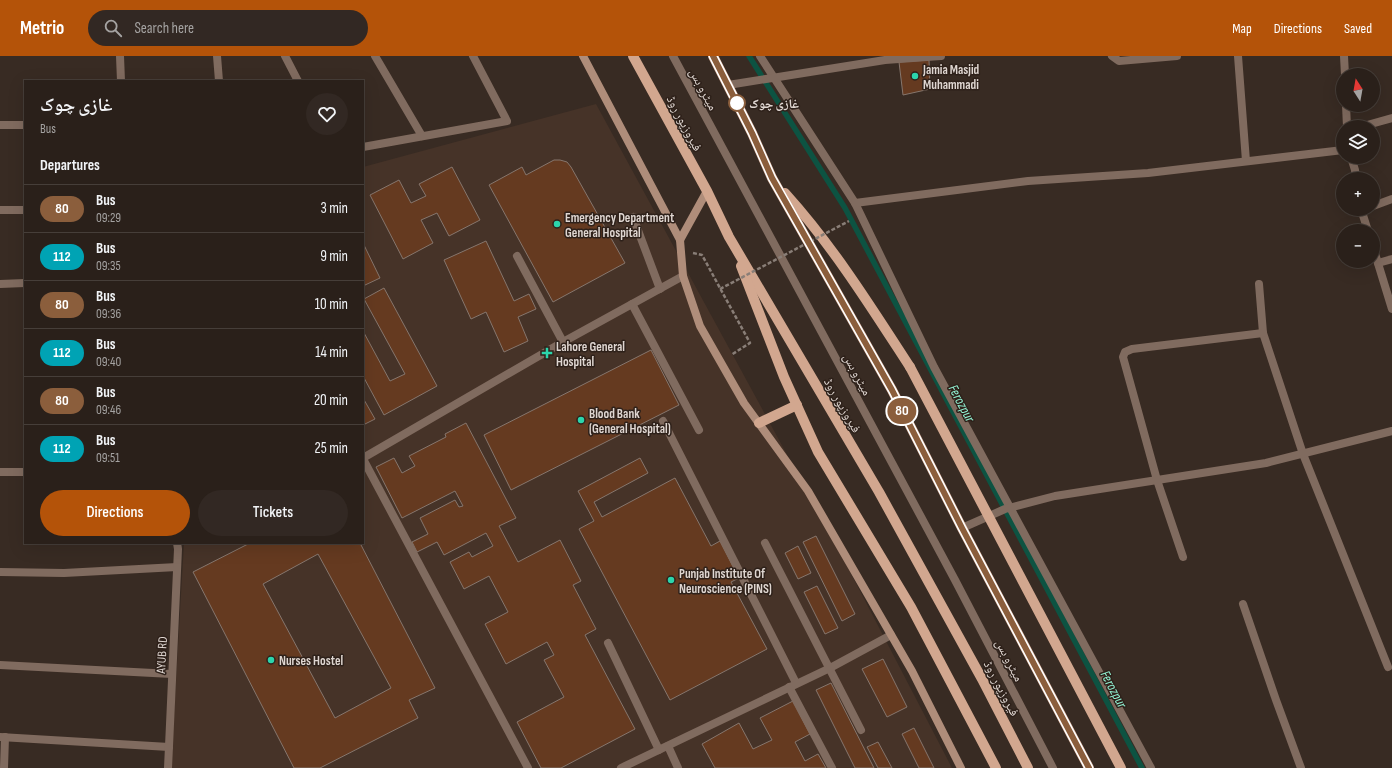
<!DOCTYPE html>
<meta charset="utf-8">
<style>
body{margin:0;font-family:"Sofia Sans Condensed","Noto Naskh Arabic",sans-serif;background:#322823;color:#f1f3f6;height:100vh;display:flex;flex-direction:column;font-size:15px;white-space:nowrap}
*{box-sizing:border-box;margin:0}
p{font-size:13px;color:#a5a3a2}
.icon{flex:none;width:22px;height:22px;fill:none;stroke:currentColor;stroke-width:2;stroke-linecap:round;stroke-linejoin:round}
.map{position:relative;flex:1;overflow:hidden}
.drawer{position:absolute;left:24px;top:24px;width:340px;height:464px;display:flex;flex-direction:column;background:#2a201a;border-radius:0px;box-shadow:0 4px 16px #0002,0 0 0 1px #463e39}
.drawer>*{flex:none}
.badge{padding:0 8px;border-radius:13px;font-size:14px;line-height:26px}
.needle{width:26px;rotate:349deg}
.tools{position:absolute;left:1336px;top:12px;display:grid;gap:8px}
.tools a{display:grid;place-items:center;width:44px;height:44px;border-radius:50%;background:#2a201a;box-shadow:0 4px 16px #0002,0 0 0 1px #463e39;font-size:20px}
.map>.badge{position:absolute;translate:-50% -50%;box-shadow:0 0 0 2px #fff}
h2{padding:0 16px;font-size:15px;line-height:36px}
.round{display:grid;place-items:center;flex:none;width:42px;height:42px;border-radius:21px;background:#322823}
.summary{display:flex;align-items:center;justify-content:space-between;height:68px;padding:0 16px}
h1{font-size:19px;font-weight:600;line-height:30px}
.primary-button{display:flex;gap:8px;margin-top:auto;padding:8px 16px}
.primary-button a{flex:1;height:46px;border-radius:24px;background:#b45309;color:#fff;font-size:16px;font-weight:600;line-height:46px;text-align:center}
.primary-button a+a{background:#322823;color:#f1f3f6}
ul{padding:0;list-style:none}
li{display:flex;align-items:center;gap:12px;height:48px;padding:0 16px;border-top:1px solid #463e39}
li div{flex:1}
li b{display:block;font-size:15px}
li em{font-style:normal}
li .badge{min-width:44px;font-weight:700;text-align:center}
header{display:flex;align-items:center;gap:24px;box-sizing:border-box;height:56px;padding:0 20px;background:#b45309;color:#fff}
header strong{font-size:19px}
nav{display:flex;gap:22px;margin-inline-start:auto;font-size:14px}
.search{width:280px;height:36px;background:#322823;display:flex;align-items:center;gap:10px;box-sizing:border-box;padding:0 14px;border-radius:22px;color:#a5a3a2;font-size:15px}
.map>svg:first-child{display:block}
</style>
<header>
<strong>Metrio</strong>
<div class="search"><svg class="icon" aria-label="search" viewBox="0 0 24 24"><circle cx="10" cy="10" r="6"/><path d="M15 15l6 6"/></svg>Search here</div>
<nav><a>Map</a><a>Directions</a><a>Saved</a></nav>
</header>
<div class="map">
<svg width="1392" height="712" viewBox="0 0 1392 712">
<rect width="100%" height="100%" fill="#382b23"/>
<path fill="#463328" d="M596,48l237,435 119,229h-781l13,-225h179v-376z"/>
<g fill="none" stroke-linecap="round" stroke-linejoin="round">
<path stroke="#0d5342" stroke-width="5.5" d="M749,0l96,152 297,560"/>
</g>
<g fill="#653a20" stroke="#86766d" fill-rule="evenodd">
<path d="M929,4l1,29 -27,6 -4,-33z"/>
<path d="M554,104h6l7,2 4,5 54,96 -72,39 -64,-117 33,-18 4,8z"/>
<path d="M452,111l28,53 -31,16 -12,-23 -16,7 12,23 -30,16 -33,-64 29,-15 12,23 15,-7 -7,-12z"/>
<path d="M486,185l28,60 15,-7 7,15 -18,8 10,24 -24,11 -18,-40 -15,7 -27,-59z"/>
<path d="M363,187l17,35 -17,8z"/>
<path d="M384,232l53,98 -53,29 -21,-39v-45l27,50 15,-7 -41,-75z"/>
<path d="M651,294l28,55 -168,85 -27,-55z"/>
<path d="M363,342l12,21 -12,6z"/>
<path d="M466,367l50,95 -17,8 19,36 42,-22 21,41 -8,4 23,44 -11,6 50,94 -74,39h-20l-24,-46 47,-25 -20,-37 10,-5 -7,-13 -41,22 -21,-40 23,-12 -19,-36 -25,13 -14,-27 19,-10 3,5 21,-11 -7,-13 -42,22 -7,-13 -20,10 -5,-10 16,-8 -8,-16 35,-18 4,7 4,-1 -8,-15 -53,27 -26,-51 18,-9 8,15 13,-7 -6,-10 37,-19 -1,-3z"/>
<path d="M640,402l8,15 -54,29 8,15 73,-39 36,68 9,-5 19,37 -8,4 36,67 -97,51 -91,-171 15,-8 -16,-30z"/>
<path d="M816,480l39,78 -13,7 -39,-79z"/>
<path d="M250,487h110l75,145 -26,12 9,18 -98,50h-26l-101,-196zM318,498l73,134 -56,30 -72,-134z"/>
<path d="M798,490l13,27 -13,6 -13,-26z"/>
<path d="M817,530l21,42 -13,6 -21,-42z"/>
<path d="M883,603l24,48 -20,10 -25,-48z"/>
<path d="M831,627l43,85h-19l-39,-78z"/>
<path d="M793,645l17,33 -15,8 10,19 13,-7 8,14h-111l-13,-24 37,-21 14,26 19,-9 -12,-22z"/>
<path d="M914,672l20,40h-15l-17,-34z"/>
<path d="M878,686l14,26h-14l-11,-21z"/>
</g>
<g fill="none" stroke-linecap="round" stroke-linejoin="round">
<path stroke="#897e77" stroke-width="2.5" stroke-dasharray="4 2" stroke-linecap="butt" d="M693,197l9,2 48,88 -19,12"/>
<g stroke="#806b5f" stroke-width="8">
<path d="M673,0l282,524 98,188"/>
<path d="M633,161l27,72"/>
<path d="M517,200l46,86"/>
<path d="M632,248l67,126"/>
<path d="M663,365l133,262"/>
<path d="M363,402l200,-116 120,-66"/>
<path d="M363,403l165,309"/>
<path d="M765,487l96,187"/>
<path d="M608,587l51,107"/>
<path d="M789,631l43,81"/>
<path d="M668,690l10,22"/>
<path d="M621,712l209,-100 61,-33"/>
</g>
<g stroke="#806b5f" stroke-width="8">
<path d="M120,0l1,25"/>
<path d="M217,0l2,25"/>
<path d="M285,0l13,25"/>
<path d="M375,0l47,80"/>
<path d="M760,0l95,147 79,164 217,401"/>
<path d="M1112,0l7,5 58,-5"/>
<path d="M1238,0l8,105"/>
<path d="M1344,0l1,19"/>
<path d="M728,29l157,-25 56,-4"/>
<path d="M1346,49l1,22"/>
<path d="M0,69h25"/>
<path d="M1360,71l32,-9"/>
<path d="M363,91l144,-26 -34,-65"/>
<path d="M1351,101l4,13 1,9"/>
<path d="M855,147l173,-22 120,-8 195,-23"/>
<path d="M1373,150l19,-7"/>
<path d="M1361,153l7,22"/>
<path d="M0,154h25"/>
<path d="M1373,191l19,62"/>
<path d="M1378,207l14,-4"/>
<path d="M0,228l25,-1"/>
<path d="M1259,228l4,49 40,121 85,213"/>
<path d="M0,416h25"/>
<path d="M962,472l43,-19 50,-13 211,-33 126,-32"/>
<path d="M1183,501l-26,-77 -34,-123 2,-5 7,-3 131,-16"/>
<path d="M0,516l64,1 113,-6"/>
<path d="M1243,548l33,96 25,68"/>
<path d="M0,609l172,9"/>
<path d="M0,681l169,10"/>
<path d="M4,712l1,-31"/>
<path d="M168,712l10,-219 -1,-6"/>
</g>
<g stroke="#af8d7a" stroke-width="8">
<path d="M583,0l97,184"/>
<path d="M707,135l-27,49 3,36 17,50 44,77 64,88 104,180 49,97"/>
</g>
<g stroke="#d2a78f" stroke-width="10">
<path d="M633,0l74,135 22,46 150,255 103,187 46,89"/>
<path d="M713,0l39,77 20,45 120,212 70,138 127,240"/>
<path d="M785,137c48,53 86,114 125,174"/>
<path d="M741,210l43,111 34,75 93,155 85,161"/>
<path d="M759,367l38,-18"/>
</g>
<path stroke="#897e77" stroke-width="2.5" stroke-dasharray="4 2" stroke-linecap="butt" d="M720,233l129,-68"/>
<path stroke="#d2a78f" stroke-width="10" d="M910,311l211,401"/>
</g>
<g fill="none" stroke-linecap="round" stroke-linejoin="round">
<defs>
<path id="line" d="M713,0l39,77 20,45 120,212 70,138 127,240"/>
</defs>
<use href="#line" stroke="#fff" stroke-width="9"/>
<use href="#line" stroke="#8b5e3c" stroke-width="6"/>
</g>
<g fill="#2cd5ab" stroke="#2e211a" stroke-width="1.5">
<circle cx="915" cy="20" r="4"/>
<circle cx="557" cy="168" r="4"/>
<path d="M545 291h4v4h4v4h-4v4h-4v-4h-4v-4h4z"/>
<circle cx="581" cy="364" r="4"/>
<circle cx="671" cy="524" r="4"/>
<circle cx="271" cy="604" r="4"/>
</g>
<circle fill="#fff" stroke="#8b5e3c" stroke-width="2" cx="737" cy="47" r="8"/>
<g text-anchor="middle" stroke-width="3" stroke-linejoin="round" paint-order="stroke">
<g font-size="13" font-weight="bold" fill="#dfd6d1" stroke="#2e211a" text-anchor="start">
<text x="923" y="18">Jamia Masjid<tspan x="923" dy="15">Muhammadi</tspan></text>
<text x="565" y="166">Emergency Department<tspan x="565" dy="15">General Hospital</tspan></text>
<text x="556" y="295">Lahore General<tspan x="556" dy="15">Hospital</tspan></text>
<text x="589" y="362">Blood Bank<tspan x="589" dy="15">(General Hospital)</tspan></text>
<text x="679" y="522">Punjab Institute Of<tspan x="679" dy="15">Neuroscience (PINS)</tspan></text>
<text x="279" y="609">Nurses Hostel</text>
</g>
<g font-size="13" fill="#dfd6d1" stroke="#2e211a">
<text transform="translate(704 33) rotate(62)" y="5">میٹرو بس</text>
<text transform="translate(685 67) rotate(62)" y="5">فیروزپور روڈ</text>
<text transform="translate(858 318) rotate(62)" y="5">میٹرو بس</text>
<text transform="translate(843 349) rotate(60)" y="5">فیروزپور روڈ</text>
<text transform="translate(161 599) rotate(-87)" y="5">AYUB RD</text>
<text transform="translate(1010 604) rotate(63)" y="5">میٹرو بس</text>
<text transform="translate(1002 632) rotate(62)" y="5">فیروزپور روڈ</text>
</g>
<g font-size="13" font-weight="bold" fill="#dfd6d1" stroke="#2e211a" text-anchor="start">
<text x="749" y="52">غازی چوک</text>
</g>
<g font-size="14" font-style="italic" fill="#93f4d5" stroke="#2e211a">
<text transform="translate(962 347) rotate(62)" y="5">Ferozpur</text>
<text transform="translate(1114 633) rotate(62)" y="5">Ferozpur</text>
</g>
</g>
</svg>
<div class="tools">
<a><svg class="needle" viewBox="-14 -14 28 28"><path d="M0-13l5 13h-10z" fill="#e53935"/><path d="M0 13l5-13h-10z" fill="#a5a3a2"/></svg></a>
<a><svg class="icon" aria-label="layers" viewBox="0 0 24 24"><path d="M12 4l9 5-9 5-9-5zM3 14l9 5 9-5"/></svg></a>
<a>+</a>
<a>−</a>
</div>
<b class="badge" style="left:902px;top:355px;background:#8b5e3c;color:#fff">80</b>
<section class="drawer">
<div class="summary"><div><h1>غازی چوک</h1><p>Bus</p></div><a class="round"><svg class="icon" aria-label="heart" viewBox="0 0 24 24"><path d="M12 20l-8-8c-3-5 5-10 8-4 3-6 11-1 8 4z"/></svg></a></div>
<h2>Departures</h2>
<ul>
<li><span class="badge" style="background:#8b5e3c;color:#fff">80</span><div><b>Bus</b><p>09:29</p></div><em>3 min</em></li>
<li><span class="badge" style="background:#00a3b4;color:#fff">112</span><div><b>Bus</b><p>09:35</p></div><em>9 min</em></li>
<li><span class="badge" style="background:#8b5e3c;color:#fff">80</span><div><b>Bus</b><p>09:36</p></div><em>10 min</em></li>
<li><span class="badge" style="background:#00a3b4;color:#fff">112</span><div><b>Bus</b><p>09:40</p></div><em>14 min</em></li>
<li><span class="badge" style="background:#8b5e3c;color:#fff">80</span><div><b>Bus</b><p>09:46</p></div><em>20 min</em></li>
<li><span class="badge" style="background:#00a3b4;color:#fff">112</span><div><b>Bus</b><p>09:51</p></div><em>25 min</em></li>
</ul>
<div class="primary-button"><a>Directions</a><a>Tickets</a></div>
</section>
</div>
